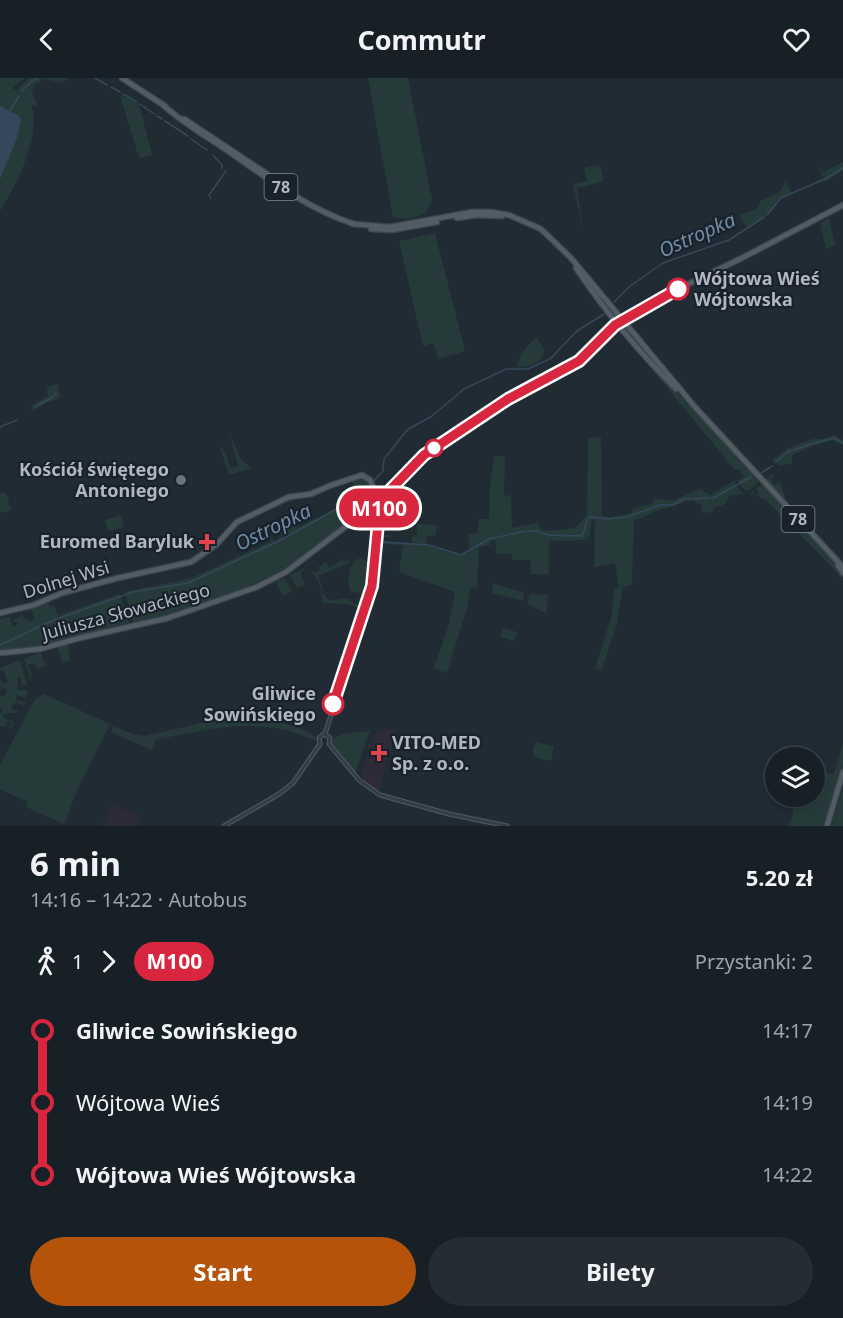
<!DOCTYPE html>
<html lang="pl">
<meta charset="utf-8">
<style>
body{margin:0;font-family:"Noto Sans",sans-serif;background:#252d33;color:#f1f3f6;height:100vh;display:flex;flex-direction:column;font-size:22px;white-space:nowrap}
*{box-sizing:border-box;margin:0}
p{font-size:20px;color:#9fa3a7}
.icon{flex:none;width:33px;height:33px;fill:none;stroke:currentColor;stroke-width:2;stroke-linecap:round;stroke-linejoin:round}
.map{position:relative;height:748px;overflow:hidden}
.side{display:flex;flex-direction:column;background:#182027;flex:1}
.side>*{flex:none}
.badge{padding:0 12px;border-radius:20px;font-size:21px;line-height:39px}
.tools{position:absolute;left:765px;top:669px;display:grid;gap:12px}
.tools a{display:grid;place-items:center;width:60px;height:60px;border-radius:50%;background:#182027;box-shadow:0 3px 9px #0003,0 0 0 2px #363e44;font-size:30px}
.map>.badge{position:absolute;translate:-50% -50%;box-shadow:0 0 0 3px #fff}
.legs{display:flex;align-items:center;gap:9px;height:66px;padding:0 30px;font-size:20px}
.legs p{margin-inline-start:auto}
.overview{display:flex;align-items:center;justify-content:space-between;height:102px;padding:0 30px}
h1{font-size:33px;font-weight:700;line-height:45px}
.button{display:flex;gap:12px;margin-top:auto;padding:12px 30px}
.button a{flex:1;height:69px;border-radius:36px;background:#b45309;color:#fff;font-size:24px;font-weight:700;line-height:69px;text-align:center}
.button a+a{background:#252d33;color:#f1f3f6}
ul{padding:0 30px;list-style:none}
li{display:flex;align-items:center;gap:21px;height:72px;font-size:22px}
li i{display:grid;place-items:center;width:9px;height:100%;margin:0 8px;background:currentColor}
li i::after{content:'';width:15px;height:15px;margin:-8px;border:4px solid;border-radius:50%;background:#182027}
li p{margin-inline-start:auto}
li:first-child i{background:linear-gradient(#0000 50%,currentColor 0)}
li:last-child i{background:linear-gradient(currentColor 50%,#0000 0)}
header{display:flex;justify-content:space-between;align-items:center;height:78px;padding:0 30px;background:#182027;font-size:27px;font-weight:700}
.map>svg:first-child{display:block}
</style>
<header><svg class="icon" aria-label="back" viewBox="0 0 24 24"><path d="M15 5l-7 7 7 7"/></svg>Commutr<svg class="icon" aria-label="heart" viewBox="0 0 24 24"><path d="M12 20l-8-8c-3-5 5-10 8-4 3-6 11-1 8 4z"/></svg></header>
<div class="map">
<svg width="843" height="748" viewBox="0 0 843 748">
<rect width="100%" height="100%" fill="#202b34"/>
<g fill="#2c2b37">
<path d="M398,650l-15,45 -4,20 -11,-8 -8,-11 16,-42z"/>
<path d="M112,726l29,13 -4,9h-35z"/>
</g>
<g fill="#263b39">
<path d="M0,0h25l-13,10 5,2 12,-12h39l-5,5 -18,-4 -11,6 -2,9 5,10 -2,2 -4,-2c11,29 -14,82 -31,107z"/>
<path d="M368,0h40l24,121c-2,18 -22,22 -39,19z"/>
<path d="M120,17l19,9 13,51 -13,3z"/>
<path d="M843,84v8l-18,12 -7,-18 5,8z"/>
<path d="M600,87l3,13 -1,4 -25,6 6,42 -10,-46 14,-3 -3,-13z"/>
<path d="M785,98l6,18 -10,4 -10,14 -24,15 -8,-12 18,-6 4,-9c13,-5 25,-8 24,-24z"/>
<path d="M829,140l6,27 -9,4 -6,-26z"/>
<path d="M435,155l30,118 -27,8 -4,-16 -11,3 -24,-105z"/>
<path d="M536,259l9,13c-6,15 -12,16 -28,17l3,-12z"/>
<path d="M651,287l108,115 -6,8 -7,3 -9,-11h3l4,-4 -5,-7 -4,1 -85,-103z"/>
<path d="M58,306l2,14 -15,5 -13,9 -1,-7 17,-9 -1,-9z"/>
<path d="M229,355l12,26 11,9 -23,7 -10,-30 5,5 7,18 7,-2z"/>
<path d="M834,357l9,5v5l-10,-5 -21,6 -20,9v8l-12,3 -8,-6 16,-12 25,-9h10z"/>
<path d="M601,359l1,79 9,1 21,-4 1,-5 20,-4 1,-5 20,1 26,-11 10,6 25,-15 1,6 8,8 -15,2 -4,8 -12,4v4l-11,1v-7l-10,-6 -33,10 -25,11 -2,64 -9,2 -6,36 -15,46h-7l17,-55 2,-25 5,-2 -4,-24 -21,4 1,-47h-2l-2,2 -1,13 -5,5 -36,1v33h-19l1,-14h-19v-6h-15l-2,-14 -7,3 4,2 -13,2 -2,41 -6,-1 -4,21 -20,65 -13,-5 15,-44 6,-32 -56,-20 4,-27 -21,-1 -1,15 2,3 -1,4 -4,2 -1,-4 4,-41 -1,12h12v2h-8v4l27,3 1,-7 5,-3v-10l19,1v10l-9,1 -1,9 35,11 8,-4v-18l9,-1 1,-14h10l1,-35 4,-28h11l-1,39 7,1 1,32 24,-5 7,7 5,1 27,-3 12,-14 1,-76z"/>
<path d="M773,396l2,2 -5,3 4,6 6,-3 6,19 57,61v4l-77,-85 1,-3z"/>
<path d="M362,399l7,6 7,14 -2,5 -91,70 -84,34 -61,17 -5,-1 -8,-30 66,-14 81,-37 -8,-17 10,17 7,-5 -5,-8 13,-10 -2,-5 10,15 61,-31 -7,-16z"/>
<path d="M763,406c15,17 80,78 80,97l-10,-13 -68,-69 -14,-5v-2l3,-2 -1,4 5,1 -2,-7z"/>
<path d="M6,414l5,18 -11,3v-20z"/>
<path d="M367,436h6l2,3 -3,27 -2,-2 3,-10 -9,-12 -11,6z"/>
<path d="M121,437l3,12 -16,4 -3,-11z"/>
<path d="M342,481l2,2 6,-2 -1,4 -31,13 4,10 1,8 5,5 9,2 3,-2h9v2l4,1v2l6,-1 1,-10 -9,-1c-4,-9 -4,-26 6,-33h6l4,3 3,-1 -4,28 -6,20 -12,-5 -25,-1 -2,-15 -9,-16 2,-1 1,2 5,-3 -2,-3 8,-5 3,6z"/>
<path d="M303,490l3,1 -6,4 6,12 -9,3 -7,-13z"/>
<path d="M284,500l8,13 -9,6 -7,-15z"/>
<path d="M493,505l31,10 -1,8 -31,-8z"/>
<path d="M119,516l10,29 -53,13 -37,11 -39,4v-32l10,-2 2,9 6,-2 -1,-2h-3l-1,-2 8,-4v-5l1,4 5,5 7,1 -2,-13 16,-6 2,4 4,-1 5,14v-4z"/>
<path d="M529,516l19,1 -2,19 -18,-10z"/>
<path d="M503,550l14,4 -3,9 -14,-4z"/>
<path d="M68,566l2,15 2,1 -10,3 -4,-16z"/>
<path d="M41,574l4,14 -8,3 -3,-6 -6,2 4,11 -2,1 -6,-18z"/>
<path d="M17,583h3l7,24h-6v-8h-3l-1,13h11l-2,8 -10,-3v5l9,2 -1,4 -8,-4 -5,4 1,3 6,2 -1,2h-10l-5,4 12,5 -3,8 -2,-1 3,-6 -4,-2 -3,6 -5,-1v-12l3,-5 -3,-2v-12l4,2 3,-6 -3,-3 -4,2v-12l3,6 5,-2 -5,-12 -3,1v-3z"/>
<path d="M44,616l66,30 -32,64 -14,36 -38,-17 1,-5 -27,-13v-24l35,-66z"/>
<path d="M239,641c27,1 56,2 78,19l-2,2c-10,-3 -20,-8 -30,-10 -45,-10 -86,1 -129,10l-5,10 -40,-18 2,-6 20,8 11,2 67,-15z"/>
<path d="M369,653h1l-15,42 -25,-29c7,-13 25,-11 39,-13z"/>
<path d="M536,664l18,4 -3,15 -17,-4 -1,-8z"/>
<path d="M843,666v22l-19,60h-34l6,-29 18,-1 1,-24 19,2z"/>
<path d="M843,710v38h-12z"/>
</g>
<path fill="#35485b" d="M0,28l19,10 2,4 -4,18 -17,41z"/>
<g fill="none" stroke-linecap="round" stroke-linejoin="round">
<g stroke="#35485b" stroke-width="1.5">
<path d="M95,0l12,7"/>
<path d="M111,9l9,5"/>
<path d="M22,13l11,-11 5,-2"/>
<path d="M123,16l14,8"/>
<path d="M140,26l14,10"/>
<path d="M10,33l9,-15"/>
<path d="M157,38l5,3"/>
<path d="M165,43l23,15"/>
<path d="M191,61l16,11"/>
<path d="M213,77l9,10v4"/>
<path d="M211,121l-2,-4 17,-24"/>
<path d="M767,137l14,-17 46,-20 16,-10"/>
<path d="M614,224l15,-15 34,-24 66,-23 35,-23"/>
<path d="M35,329l18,-10 3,-4"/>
<path d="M0,349l17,-7"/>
<path d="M775,384l13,-10 23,-8 23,-6 9,5"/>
<path d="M761,395l11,-7"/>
<path d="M373,404l10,-11 1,-12 23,-29 25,-14 32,-27 42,-20h22l22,-10 27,-28 27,-17"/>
<path d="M738,406l13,-7"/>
<path d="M713,420l24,-13"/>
<path d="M528,453h8l12,4 33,1c6,-5 3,-15 9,-19l17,2 20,-2 33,-12h13l11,-6 26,-1"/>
<path d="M382,464l47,3 32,10 28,-16 37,-8"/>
<path d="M0,567l54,-25 79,-28 55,-9 91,-42 85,-47 6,-8"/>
</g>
<defs>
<g id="minor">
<path d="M325,656l47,-148 8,-84"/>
<path d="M325,656l5,4 -1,6"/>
<path d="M320,666l-1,-6 5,-4"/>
<path d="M329,666l30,36 21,15 69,19 58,12"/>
<path d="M224,748l55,-32 14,-11 27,-39"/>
</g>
<g id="major">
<path d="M122,0l43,28"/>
<path d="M164,28c22,19 47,33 71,50 37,26 76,54 119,68"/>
<path d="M184,41l83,55"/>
<path d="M457,140l20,-3 25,1"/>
<path d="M353,146l37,3 82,-15h19l18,3 32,14 30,29 124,149 148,160"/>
<path d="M371,151l21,1 45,-8"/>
<path d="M576,190c29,43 63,84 100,121"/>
<path d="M838,487l5,8"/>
<path d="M0,535l34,-8 28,-12 56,-15 73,-16 25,-17 21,-23 52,-25 22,-3 18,-8 33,-11 8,5 8,18 -4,7"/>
<path d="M0,575l40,-4 40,-11 88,-20 89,-31 29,-15 88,-67 6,-3 41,-45 89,-59 69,-37 39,-38 64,-36 60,-29 101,-53"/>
<path d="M827,748l16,-54"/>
</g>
</defs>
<use href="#minor" stroke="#515a63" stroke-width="5"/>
<use href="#major" stroke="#3d454f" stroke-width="7"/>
<use href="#minor" stroke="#343c45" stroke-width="3"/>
<use href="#major" stroke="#525c65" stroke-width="4.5"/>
</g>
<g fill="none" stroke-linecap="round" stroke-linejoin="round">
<defs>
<path id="line-1" d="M333,626l39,-118 8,-84 12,-14 32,-33 84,-56 71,-38 36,-36 63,-36"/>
</defs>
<use href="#line-1" stroke="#fff" stroke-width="14"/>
<use href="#line-1" stroke="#d7263d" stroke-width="9"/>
</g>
<g fill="#fff" stroke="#d7263d" stroke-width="3">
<circle cx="678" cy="211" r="10"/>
<circle cx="434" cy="370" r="8"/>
<circle cx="333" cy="626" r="10"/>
</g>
<circle fill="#6b7280" stroke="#19212a" stroke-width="2" cx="181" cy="402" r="6"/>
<g fill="#e0444e" stroke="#19212a" stroke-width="2">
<path d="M204 455h6v6h6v6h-6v6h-6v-6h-6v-6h6z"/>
<path d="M376 666h6v6h6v6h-6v6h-6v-6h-6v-6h6z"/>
</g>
<g text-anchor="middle" stroke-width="4.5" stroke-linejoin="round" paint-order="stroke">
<g fill="#19212a" stroke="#818a94" stroke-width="1.5">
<rect x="264.5" y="96" width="33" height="26" rx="4.5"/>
<rect x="781.5" y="428" width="33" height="26" rx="4.5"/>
</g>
<g font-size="16" font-weight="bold" fill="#aeb7c2">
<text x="281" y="115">78</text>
<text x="798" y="447">78</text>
</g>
<g font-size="18" font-weight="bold" fill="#aeb7c2" stroke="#19212a" text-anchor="start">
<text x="694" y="207">Wójtowa Wieś<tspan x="694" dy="21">Wójtowska</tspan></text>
<text x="316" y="622" text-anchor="end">Gliwice<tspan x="316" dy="21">Sowińskiego</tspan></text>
</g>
<g font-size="18" font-weight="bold" fill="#aeb7c2" stroke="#19212a" text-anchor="end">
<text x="169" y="398">Kościół świętego<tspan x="169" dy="21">Antoniego</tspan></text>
<text x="194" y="470">Euromed Baryluk</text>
<text x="392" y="671" text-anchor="start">VITO-MED<tspan x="392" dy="21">Sp. z o.o.</tspan></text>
</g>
<g font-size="18" fill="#aeb7c2" stroke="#19212a">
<text transform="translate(66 502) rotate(-17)" y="6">Dolnej Wsi</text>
<text transform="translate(126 534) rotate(-15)" y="6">Juliusza Słowackiego</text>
</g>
<g font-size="20" font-style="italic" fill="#708ba4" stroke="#19212a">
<text transform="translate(697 157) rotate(-24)" y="7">Ostropka</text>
<text transform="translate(273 449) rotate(-26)" y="7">Ostropka</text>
</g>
</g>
</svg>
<div class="tools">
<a><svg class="icon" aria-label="layers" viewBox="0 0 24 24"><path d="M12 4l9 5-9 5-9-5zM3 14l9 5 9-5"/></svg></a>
</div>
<b class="badge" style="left:379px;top:430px;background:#d7263d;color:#fff">M100</b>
</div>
<section class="side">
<div class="overview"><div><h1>6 min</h1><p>14:16 – 14:22 · Autobus</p></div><b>5.20 zł</b></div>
<div class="legs"><svg class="icon" aria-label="walk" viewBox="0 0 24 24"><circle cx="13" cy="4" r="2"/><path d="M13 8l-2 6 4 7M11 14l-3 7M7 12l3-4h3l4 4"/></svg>1<svg class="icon" aria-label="forward" viewBox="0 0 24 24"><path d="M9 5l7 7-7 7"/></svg><b class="badge" style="background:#d7263d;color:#fff">M100</b><p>Przystanki: 2</p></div>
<ul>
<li><i style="color:#d7263d"></i><b>Gliwice Sowińskiego</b><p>14:17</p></li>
<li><i style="color:#d7263d"></i><span>Wójtowa Wieś</span><p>14:19</p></li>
<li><i style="color:#d7263d"></i><b>Wójtowa Wieś Wójtowska</b><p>14:22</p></li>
</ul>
<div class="button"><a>Start</a><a>Bilety</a></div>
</section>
